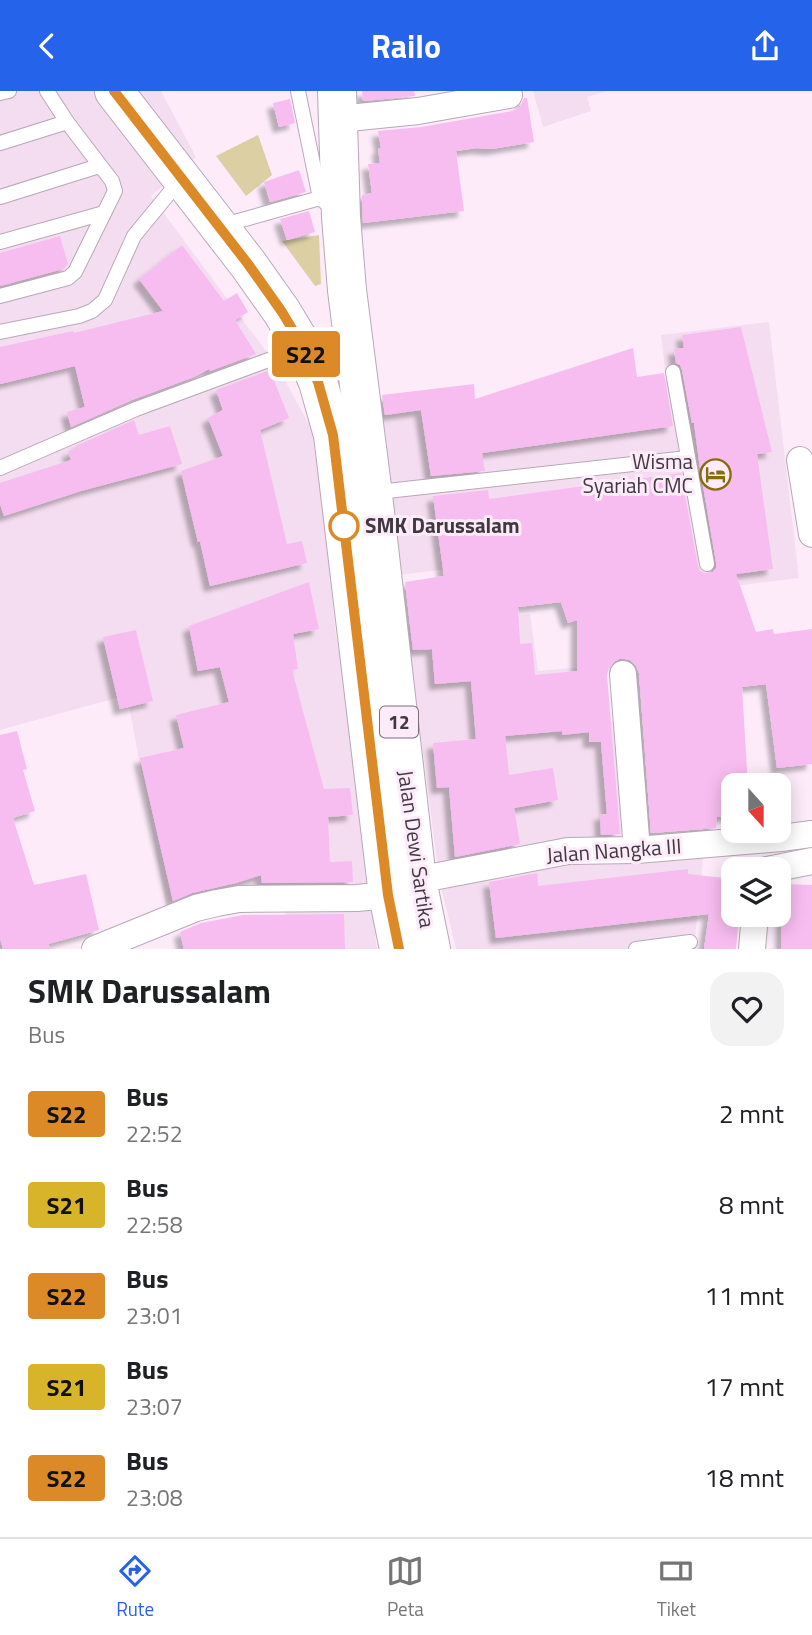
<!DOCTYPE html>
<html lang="id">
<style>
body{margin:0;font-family:"Titillium Web",sans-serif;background:#f2f2f2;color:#202124;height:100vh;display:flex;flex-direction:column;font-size:26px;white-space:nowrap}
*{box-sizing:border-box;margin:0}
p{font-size:23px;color:#757577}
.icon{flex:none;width:38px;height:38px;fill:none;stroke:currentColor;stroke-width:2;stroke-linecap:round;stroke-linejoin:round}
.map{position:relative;height:858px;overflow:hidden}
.drawer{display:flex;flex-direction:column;background:#fff;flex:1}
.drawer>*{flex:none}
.badge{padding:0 14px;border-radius:5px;font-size:24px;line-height:46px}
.needle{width:46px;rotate:159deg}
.fabs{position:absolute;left:721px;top:682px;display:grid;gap:14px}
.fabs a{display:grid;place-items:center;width:70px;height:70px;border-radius:14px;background:#fff;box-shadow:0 4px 18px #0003;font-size:35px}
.map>.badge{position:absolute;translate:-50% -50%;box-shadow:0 0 0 4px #fff}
.round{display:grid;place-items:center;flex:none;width:74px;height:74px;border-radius:21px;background:#f2f2f2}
.summary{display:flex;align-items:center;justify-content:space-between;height:119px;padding:0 28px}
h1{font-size:33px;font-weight:700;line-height:52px}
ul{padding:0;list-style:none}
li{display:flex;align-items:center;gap:21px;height:91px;padding:0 28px}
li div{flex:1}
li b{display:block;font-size:26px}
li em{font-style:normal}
li .badge{min-width:77px;font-weight:700;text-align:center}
header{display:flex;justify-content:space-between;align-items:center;height:91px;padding:0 28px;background:#2563eb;color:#fff;font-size:32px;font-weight:700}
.dock{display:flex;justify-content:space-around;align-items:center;height:98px;border-top:2px solid #e0e0e0;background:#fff;font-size:19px;color:#757577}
.dock a{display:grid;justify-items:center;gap:4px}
.dock .active{color:#2563eb}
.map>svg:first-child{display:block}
</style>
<header><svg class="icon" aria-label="back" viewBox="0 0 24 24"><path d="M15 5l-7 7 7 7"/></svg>Railo<svg class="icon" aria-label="share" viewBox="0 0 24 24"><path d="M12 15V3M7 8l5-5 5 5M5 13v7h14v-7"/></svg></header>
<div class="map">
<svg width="812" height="858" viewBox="0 0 812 858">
<defs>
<filter id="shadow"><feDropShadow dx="-6" dy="6" stdDeviation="2" flood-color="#0004"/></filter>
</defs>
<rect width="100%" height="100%" fill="#fdebfa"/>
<g fill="#f4ddf0">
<path d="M0,0h161l35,66 -45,39 126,170 39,71 20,199 7,38 34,275h-88l-4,-38 -38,-10 -77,26 -43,-232 -127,35z"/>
<path d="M533,0h74l-20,6 4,14 -48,16z"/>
<path d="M769,231l30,256 -169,21 -7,-51 -225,27 -19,-161 287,-34 -5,-45z"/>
<path d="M530,523l8,57 47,-4 12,57 29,-5 7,134 71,-3 -10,99h-238l-17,-71 -32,-251z"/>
</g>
<g fill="#dccfa4">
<path d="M258,44l14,40 -26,21 -30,-40z"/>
<path d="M319,144l2,49 -6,2 -33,-45z"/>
</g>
<g fill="#f8bdf0" fill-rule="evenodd" filter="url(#shadow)">
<path d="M362,0h52l1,5 -52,5z"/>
<path d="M524,7h3l7,44 -42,7 -15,-1 -21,3 8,60 -101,12 -1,-28 10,-2 -4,-29 12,-1 -2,-14 3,-1 -3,-17 43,-4 91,-16 8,-4z"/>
<path d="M290,8l5,24 -16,4 -6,-24z"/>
<path d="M299,79l7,22 -36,10 -6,-20z"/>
<path d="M309,120l6,21 -28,8 -7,-21z"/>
<path d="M60,145l8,28 -5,5 -63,17v-33z"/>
<path d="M182,154l42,56 13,-8 11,19 -13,8 21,34 -46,17 -1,-2 -15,8 -62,23 -61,27 -4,-15 18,-5 -10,-41 -75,18v-37l73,-16 1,2 89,-22 -24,-32z"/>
<path d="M741,236l31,125 -15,2 16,115 -37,5 20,58 17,-3 1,5 38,-5v135l-35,4 -11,-84 -24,3 6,99h-15v30l-16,1 -1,11 -65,5 -12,-160 -3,-7 -6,-6 -9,-2 -6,3 -6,6 -2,8 13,159 -19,1 -1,-21h7l-6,-72h-12v-10l-27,3v-4l-57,5 4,39 44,-7 5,32 -44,8 6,36 -65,13 -6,-70 -12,1 -4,-45 43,-4 -5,-58 -36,3 -3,-35 -19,1 -8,-68 39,-6 -11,-80 55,-6 1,9 192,-26 17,93 2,5 4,2 9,-1 3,-4v-6l-16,-94 -6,-45h-2l-10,-53 -2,-5 -4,-2 -2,-14 10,-1 -2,-13zM561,511l7,21 9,-3v51l-42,4 -3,-32 -12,1 -2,-37z"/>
<path d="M633,257l4,29 27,-4 9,53 -191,27 3,18 -54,5 -10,-66 -36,5 -3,-20 92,-11 1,15z"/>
<path d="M270,279l19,48 -29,12 27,114 15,-3 5,22 -97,23 -10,-45 -2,1 -17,-71 42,-15 -15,-38 15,-8 -7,-20z"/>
<path d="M134,329l5,15 31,-9 12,38 -101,27 -77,25 -4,-12v-21l71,-23 -3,-9 9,-2 -1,-3z"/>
<path d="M309,491l10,47 -26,5 5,35 -6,1 32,119 26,-1 3,27 -25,2 2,45 22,-1 1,21 -91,1 -1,-8 -25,8 -44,10 -19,8 -33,-143 44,-10 -8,-33 53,-13 -9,-35 -22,4 -9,-45z"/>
<path d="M136,539l17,71 -33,8 -17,-72z"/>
<path d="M17,640l10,38 -4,1 12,41 -22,7 21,67 52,-11 13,56 -51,14 2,5h-47l-3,-11v-203z"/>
<path d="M688,778v5l45,5v36h6l-3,34h-32l5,-35 -213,24 -7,-56 48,-9 1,13z"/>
<path d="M783,793l29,1v64h-31z"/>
<path d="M344,823l1,35h-161l-4,-17 21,-9 42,-8z"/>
</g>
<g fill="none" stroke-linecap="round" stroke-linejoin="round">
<defs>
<g id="lane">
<path d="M298,0l22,107 14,12"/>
<path d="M0,2l9,-2"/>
<path d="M0,52l67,-21"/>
<path d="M0,106l99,-31"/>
<path d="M224,134l96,-27"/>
<path d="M0,151l104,-29"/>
<path d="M0,205l68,-18 7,-6 40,-81 -3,-10 -45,-59 -20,-31"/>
<path d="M0,241l79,-16 13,-5 13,-11 29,-64 46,-56"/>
<path d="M673,281l34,192"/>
<path d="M0,377l136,-59 165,-61"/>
<path d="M375,403l12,-3 300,-33"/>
<path d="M636,858l54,-7"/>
</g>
<g id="street">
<path d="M339,28l79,-8 91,-16"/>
<path d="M800,369l12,74"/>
<path d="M623,583l14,176"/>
<path d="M767,779l45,-9"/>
<path d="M417,789l151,-29 69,-1 144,-12 31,-4"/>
<path d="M95,858l101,-41 21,-5 22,-4 118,-1 31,-3"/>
<path d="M752,858l3,-34"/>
</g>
<g id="highway">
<path d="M114,0l134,173 34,48 21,35 15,35 15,53 55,460 11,54"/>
<path d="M337,0l4,126 6,73 26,205 44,385 14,69"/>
</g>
</defs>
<use href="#lane" stroke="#b8a8b6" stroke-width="16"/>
<use href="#street" stroke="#b8a8b6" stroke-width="28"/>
<use href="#highway" stroke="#b8a8b6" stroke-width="40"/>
<use href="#lane" stroke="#fff" stroke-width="14"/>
<use href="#street" stroke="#fff" stroke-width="26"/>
<use href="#highway" stroke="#fff" stroke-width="38"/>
</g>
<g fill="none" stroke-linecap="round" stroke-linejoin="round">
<defs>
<path id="line" d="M114,0l134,173 34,48 21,35 15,35 15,53 55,460 11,54"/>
</defs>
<use href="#line" stroke="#fff" stroke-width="16"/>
<use href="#line" stroke="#dc8a27" stroke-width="10"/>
</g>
<defs>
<symbol id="hotel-ring" viewBox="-11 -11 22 22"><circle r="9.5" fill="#fdebfa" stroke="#856d0b" stroke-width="1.5"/><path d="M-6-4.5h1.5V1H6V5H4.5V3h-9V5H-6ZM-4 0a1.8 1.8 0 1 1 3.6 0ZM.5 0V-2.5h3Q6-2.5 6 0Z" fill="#856d0b"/></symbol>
</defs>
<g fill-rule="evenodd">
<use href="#hotel-ring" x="698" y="366" width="35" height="35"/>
</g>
<circle fill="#fff" stroke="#dc8a27" stroke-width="3.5" cx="344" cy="435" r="14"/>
<g text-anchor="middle" stroke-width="6" stroke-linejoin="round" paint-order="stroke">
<rect fill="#fdebfa" stroke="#796e77" stroke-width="2" x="380" y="615.5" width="38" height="31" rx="5"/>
<g font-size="19" font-weight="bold" fill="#40393f">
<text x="399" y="638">12</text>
</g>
<g font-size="21" fill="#40393f" stroke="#fdebfa" text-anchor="end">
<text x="693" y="378">Wisma<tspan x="693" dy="24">Syariah CMC</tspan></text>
</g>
<g font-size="21" font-weight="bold" fill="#40393f" stroke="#fdebfa" text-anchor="start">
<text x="365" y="442">SMK Darussalam</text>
</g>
<g font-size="21" fill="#40393f" stroke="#fdebfa">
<text transform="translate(416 758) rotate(82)" y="7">Jalan Dewi Sartika</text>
<text transform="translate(614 760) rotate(-4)" y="7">Jalan Nangka III</text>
</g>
</g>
</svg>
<div class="fabs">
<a><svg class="needle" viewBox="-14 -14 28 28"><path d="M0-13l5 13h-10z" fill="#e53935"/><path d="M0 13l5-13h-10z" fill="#757577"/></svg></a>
<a><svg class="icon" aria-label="layers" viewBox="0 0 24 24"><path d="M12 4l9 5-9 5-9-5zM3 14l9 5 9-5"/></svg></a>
</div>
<b class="badge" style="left:306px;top:263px;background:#dc8a27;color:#111">S22</b>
</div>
<section class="drawer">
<div class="summary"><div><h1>SMK Darussalam</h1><p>Bus</p></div><a class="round"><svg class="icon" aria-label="heart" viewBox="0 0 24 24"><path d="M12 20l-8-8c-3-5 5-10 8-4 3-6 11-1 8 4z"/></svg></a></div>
<ul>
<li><span class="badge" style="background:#dc8a27;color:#111">S22</span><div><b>Bus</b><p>22:52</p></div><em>2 mnt</em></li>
<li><span class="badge" style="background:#d8b42a;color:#111">S21</span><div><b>Bus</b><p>22:58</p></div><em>8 mnt</em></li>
<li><span class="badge" style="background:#dc8a27;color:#111">S22</span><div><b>Bus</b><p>23:01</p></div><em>11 mnt</em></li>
<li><span class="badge" style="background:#d8b42a;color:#111">S21</span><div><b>Bus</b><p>23:07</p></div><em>17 mnt</em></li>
<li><span class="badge" style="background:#dc8a27;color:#111">S22</span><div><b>Bus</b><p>23:08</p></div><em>18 mnt</em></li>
</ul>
</section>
<nav class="dock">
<a class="active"><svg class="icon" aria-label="directions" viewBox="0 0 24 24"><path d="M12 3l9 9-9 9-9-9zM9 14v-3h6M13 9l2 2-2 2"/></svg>Rute</a>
<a><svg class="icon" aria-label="map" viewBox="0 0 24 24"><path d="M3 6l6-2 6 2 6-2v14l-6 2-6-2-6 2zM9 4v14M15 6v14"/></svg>Peta</a>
<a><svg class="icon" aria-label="tickets" viewBox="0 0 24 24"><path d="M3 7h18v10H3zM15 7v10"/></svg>Tiket</a>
</nav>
